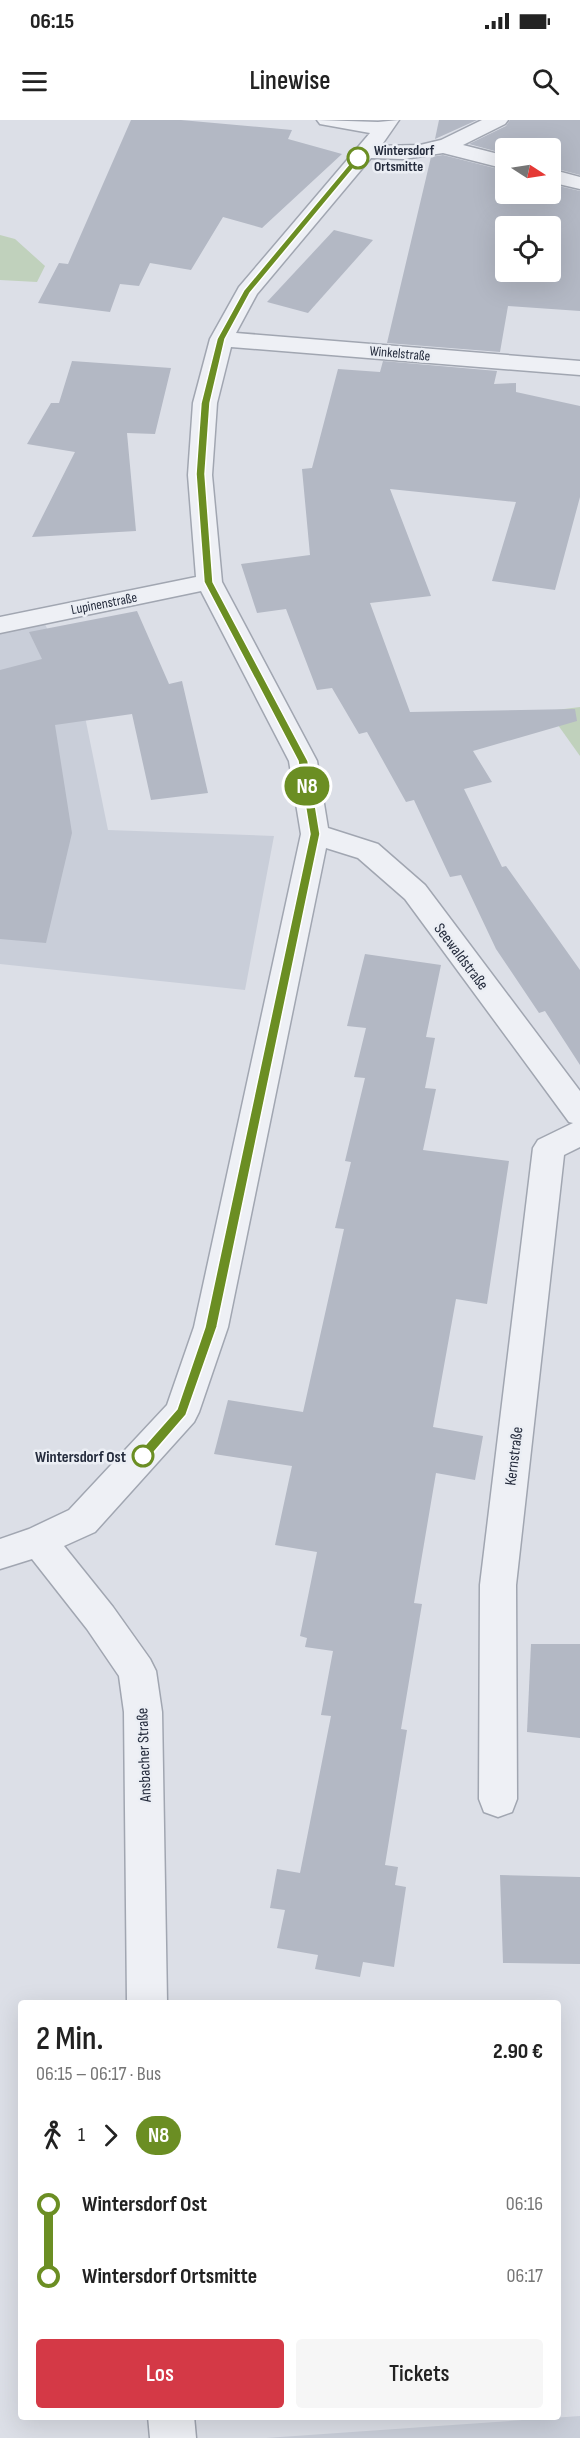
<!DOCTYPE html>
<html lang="de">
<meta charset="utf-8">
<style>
body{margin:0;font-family:"Sofia Sans Condensed",sans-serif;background:#f6f6f6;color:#222;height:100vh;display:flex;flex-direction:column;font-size:22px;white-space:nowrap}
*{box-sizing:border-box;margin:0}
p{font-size:20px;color:#767676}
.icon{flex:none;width:33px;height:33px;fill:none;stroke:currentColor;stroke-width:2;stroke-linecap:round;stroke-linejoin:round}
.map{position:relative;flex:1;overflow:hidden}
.drawer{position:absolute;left:18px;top:1880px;width:543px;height:420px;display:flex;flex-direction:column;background:#fff;border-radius:6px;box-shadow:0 6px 24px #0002}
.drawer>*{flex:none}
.badge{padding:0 12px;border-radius:20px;font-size:21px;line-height:39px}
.needle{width:39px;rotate:102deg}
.buttons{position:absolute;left:495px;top:18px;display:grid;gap:12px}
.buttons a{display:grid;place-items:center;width:66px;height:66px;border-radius:6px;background:#fff;box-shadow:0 6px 24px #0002;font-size:30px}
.map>.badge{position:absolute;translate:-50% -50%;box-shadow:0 0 0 3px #fff}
.legs{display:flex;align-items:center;gap:9px;height:66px;padding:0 18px;font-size:20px}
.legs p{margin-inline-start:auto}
.overview{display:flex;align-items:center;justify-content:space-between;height:102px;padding:0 18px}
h1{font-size:33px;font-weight:600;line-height:45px}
.primary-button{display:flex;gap:12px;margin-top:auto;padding:12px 18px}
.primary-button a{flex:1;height:69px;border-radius:6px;background:#d43946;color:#fff;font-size:24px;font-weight:600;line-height:69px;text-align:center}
.primary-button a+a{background:#f6f6f6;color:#222}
ul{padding:0 18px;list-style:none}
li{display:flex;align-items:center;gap:21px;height:72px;font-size:22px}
li i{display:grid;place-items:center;width:9px;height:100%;margin:0 8px;background:currentColor}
li i::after{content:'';width:15px;height:15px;margin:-8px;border:4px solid;border-radius:50%;background:#fff}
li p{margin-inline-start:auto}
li:first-child i{background:linear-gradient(#0000 50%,currentColor 0)}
li:last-child i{background:linear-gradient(currentColor 50%,#0000 0)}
.status{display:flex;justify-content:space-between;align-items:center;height:42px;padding:0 30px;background:#fff;direction:ltr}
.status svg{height:16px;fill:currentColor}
header{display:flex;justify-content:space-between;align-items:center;height:78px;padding:0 18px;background:#fff;font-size:27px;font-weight:600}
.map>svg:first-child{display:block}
</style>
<div class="status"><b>06:15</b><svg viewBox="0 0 49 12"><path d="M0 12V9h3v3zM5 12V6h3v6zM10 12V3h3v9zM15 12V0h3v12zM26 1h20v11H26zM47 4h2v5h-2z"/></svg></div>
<header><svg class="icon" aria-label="menu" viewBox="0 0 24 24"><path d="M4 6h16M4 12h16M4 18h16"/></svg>Linewise<svg class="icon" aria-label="search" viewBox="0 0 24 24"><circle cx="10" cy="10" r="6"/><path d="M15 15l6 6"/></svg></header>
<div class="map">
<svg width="580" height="2318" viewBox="0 0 580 2318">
<rect width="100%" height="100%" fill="#dcdfe7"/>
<g fill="#c9ced9">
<path d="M44,502l38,80 26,128 166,6 -29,154 -245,-26v-331z"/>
<path d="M580,2296v22h-314z"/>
</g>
<g fill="#c0d1bc">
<path d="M0,115l15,4 30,27 -8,16 -37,-2z"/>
<path d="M580,587v49l-32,-45z"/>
</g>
<g fill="#b3b8c4" fill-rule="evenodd">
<path d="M131,0h50l111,10 -4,9 54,15 -80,74 -39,-11 -32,53 -41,-7 -11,23 -19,-2 -10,28 -72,-9 21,-40 9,1z"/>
<path d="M439,0h38l-42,19z"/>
<path d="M510,0h70v55l-30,-8v-19h-44v6l-37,-10 37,-18z"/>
<path d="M443,35l63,16v23h44v-10l30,7v120l-72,-5 -8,46 -113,-9 44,-186zM506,106h44v46h-44z"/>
<path d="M334,110l39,10 -65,73 -41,-11z"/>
<path d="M72,241l99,7 -16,66 -28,-1 9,98 -104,6 43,-85 -48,-8 24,-41h8z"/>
<path d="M383,241l114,10 -3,13 22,-1v9l64,14v91l-25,93 -63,-9 24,-79 -126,-13 41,107 -61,7 40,109 165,-3 2,12 -104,30 19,31 -28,7 38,78 4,-1 74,104v95l-35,-54 -6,2 -43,-64 -35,-74 -11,2 -36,-77 -8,2 -39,-70 -8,2 -27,-46 -15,2 -31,-81 -29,4 -16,-49 69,-9 -8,-86 10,-1 26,-99 42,3z"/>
<path d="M137,491l32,73 13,-3 26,112 -57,7 -19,-86 -77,11 17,108 -26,110 -46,-4v-269l42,-11 -13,-27z"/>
<path d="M365,834l76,11 -15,72 9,1 -10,50 11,1 -13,61 86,11 -22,143 -31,-5 -23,128 50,9 -8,44 -39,-7 -22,130 8,1 -21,125 6,1 -22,135 13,2 -3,18 11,2 -12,80 -31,-5 -3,15 -45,-8 3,-14 -41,-7 8,-38 -15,-2 7,-39 23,4 31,-157 -10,-1 12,-64 -28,-4 2,-9 -7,-2 17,-84 -42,-7 17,-79 -78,-12 14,-54 75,12 41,-183 -9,-1 16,-66 -6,-1 20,-83 -11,-1 12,-49 -19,-2z"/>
<path d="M531,1524h49v94l-53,-6z"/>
<path d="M500,1755l80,2v87l-77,-1z"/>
</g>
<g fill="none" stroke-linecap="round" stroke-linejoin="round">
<defs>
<g id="street">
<path d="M317,0l61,2 21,-2 -18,26 39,-1 21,-5 41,-20h26l-3,4 -42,21 43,11v13l-63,-16 -39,6 -33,-1 -114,136 -21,39 344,28v14l-349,-28 -14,56 -5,72 10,107 95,179 11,67 50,16 47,41 155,206v56l-16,8 -48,430 1,214 -5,13 -14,5 -14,-5 -5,-13 1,-214 53,-437 5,-8 35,-17 -4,-1 -164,-223 -47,-41 -32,-10 -98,479 -29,85 -5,10 -99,110 -31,14 49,61 37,52 6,12 6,41 5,290h-40l-3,-290 -5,-36 -32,-47 -55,-70 -32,10v-30l29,-10 40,-19 98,-105 27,-78 107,-493 -12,-73 -88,-170 -201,42v-16l196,-40 -8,-102 5,-72 17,-64 29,-52 131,-154 -50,-9z"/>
<path d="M550,49l30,8v12l-30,-7z"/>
<path d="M148,2296h46l2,22h-46z"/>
</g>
</defs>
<use href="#street" stroke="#a1a6b1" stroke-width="3"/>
<use href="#street" fill="#eef0f5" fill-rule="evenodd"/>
</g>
<path fill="#6b8e23" stroke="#fff" stroke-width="1.5" d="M355,37l7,1 -112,135 -25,46 -15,64 -5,71 8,108 95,179 12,73 -103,493 -31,88 -38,44 -5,2 -6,-5 2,-4 38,-43 28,-82 105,-493 -12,-73 -94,-179 -8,-108 5,-71 16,-64 27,-49z"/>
<g fill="#fff" stroke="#6b8e23" stroke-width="3">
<circle cx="358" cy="38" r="10"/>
<circle cx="143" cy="1336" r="10"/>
</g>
<g text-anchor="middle" stroke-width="5" stroke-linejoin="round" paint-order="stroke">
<g font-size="14" font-weight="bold" fill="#252c3d" stroke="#ebeef4" text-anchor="start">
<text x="374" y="35">Wintersdorf<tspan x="374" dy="16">Ortsmitte</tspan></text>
</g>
<g font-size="14" fill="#252c3d" stroke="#ebeef4">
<text transform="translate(400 233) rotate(5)" y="5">Winkelstraße</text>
<text transform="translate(104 483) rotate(-11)" y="5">Lupinenstraße</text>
</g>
<g font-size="16" fill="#252c3d" stroke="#ebeef4">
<text transform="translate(462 836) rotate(53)" y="6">Seewaldstraße</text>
<text transform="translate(513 1336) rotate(-83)" y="6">Kernstraße</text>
<text transform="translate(143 1635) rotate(-92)" y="6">Ansbacher Straße</text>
</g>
<g font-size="16" font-weight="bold" fill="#252c3d" stroke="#ebeef4" text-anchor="end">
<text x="126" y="1342">Wintersdorf Ost</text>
</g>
</g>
</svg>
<div class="buttons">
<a><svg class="needle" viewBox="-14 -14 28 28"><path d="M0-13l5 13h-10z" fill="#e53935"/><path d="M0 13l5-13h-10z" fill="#767676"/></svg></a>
<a><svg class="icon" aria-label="locate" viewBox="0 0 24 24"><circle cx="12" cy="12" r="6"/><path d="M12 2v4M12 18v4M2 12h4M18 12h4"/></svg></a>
</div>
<b class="badge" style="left:307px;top:666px;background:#6b8e23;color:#fff">N8</b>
<section class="drawer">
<div class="overview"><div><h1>2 Min.</h1><p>06:15 – 06:17 · Bus</p></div><b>2.90 €</b></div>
<div class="legs"><svg class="icon" aria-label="walk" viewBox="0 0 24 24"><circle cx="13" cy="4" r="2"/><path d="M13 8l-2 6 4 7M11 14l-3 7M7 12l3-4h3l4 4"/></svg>1<svg class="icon" aria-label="forward" viewBox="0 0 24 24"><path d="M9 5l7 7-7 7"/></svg><b class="badge" style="background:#6b8e23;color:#fff">N8</b></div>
<ul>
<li><i style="color:#6b8e23"></i><b>Wintersdorf Ost</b><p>06:16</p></li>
<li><i style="color:#6b8e23"></i><b>Wintersdorf Ortsmitte</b><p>06:17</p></li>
</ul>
<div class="primary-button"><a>Los</a><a>Tickets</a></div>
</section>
</div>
